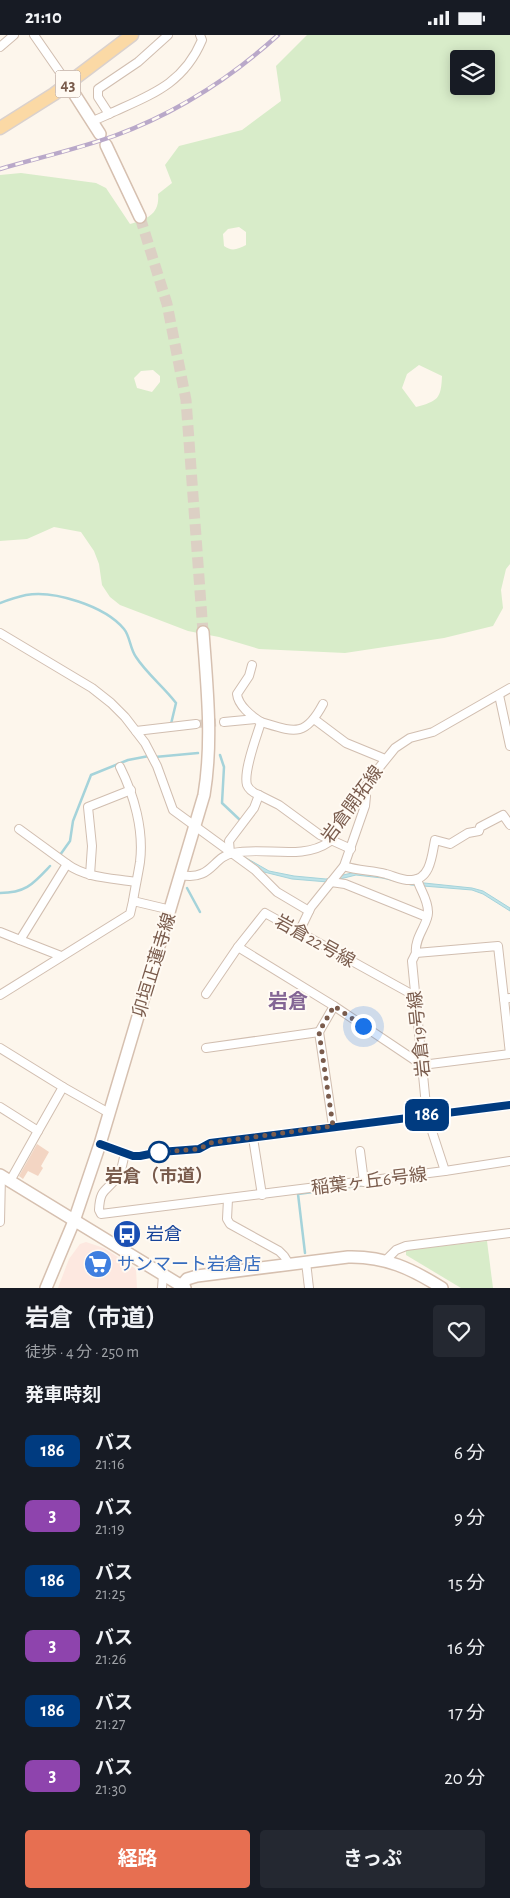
<!DOCTYPE html>
<html lang="ja">
<meta charset="utf-8">
<style>
body{margin:0;font-family:"Alegreya Sans","Noto Sans JP",sans-serif;background:#242831;color:#f1f3f6;height:100vh;display:flex;flex-direction:column;font-size:19px;white-space:nowrap}
*{box-sizing:border-box;margin:0}
p{font-size:16px;color:#9ea1a6}
.icon{flex:none;width:28px;height:28px;fill:none;stroke:currentColor;stroke-width:2;stroke-linecap:round;stroke-linejoin:round}
.map{position:relative;height:1253px;overflow:hidden}
.drawer{display:flex;flex-direction:column;background:#171b24;flex:1}
.drawer>*{flex:none}
.badge{padding:0 10px;border-radius:8px;font-size:18px;line-height:32px}
.controls{position:absolute;left:450px;top:15px;display:grid;gap:10px}
.controls a{display:grid;place-items:center;width:45px;height:45px;border-radius:5px;background:#171b24;box-shadow:0 2px 12px #0003;font-size:25px}
.you{position:absolute;width:25px;height:25px;margin:-12px;border:4px solid #fff;border-radius:50%;background:#1a73e8;box-shadow:0 0 0 8px #1a73e833}
.map>.badge{position:absolute;translate:-50% -50%;box-shadow:0 0 0 2px #fff}
h2{padding:0 25px;font-size:19px;line-height:45px}
.round{display:grid;place-items:center;flex:none;width:52px;height:52px;border-radius:5px;background:#242831}
.overview{display:flex;align-items:center;justify-content:space-between;height:85px;padding:0 25px}
h1{font-size:24px;font-weight:700;line-height:38px}
.button{display:flex;gap:10px;margin-top:auto;padding:10px 25px}
.button a{flex:1;height:58px;border-radius:5px;background:#e76f51;color:#fff;font-size:20px;font-weight:700;line-height:58px;text-align:center}
.button a+a{background:#242831;color:#f1f3f6}
ul{padding:0;list-style:none}
li{display:flex;align-items:center;gap:15px;height:65px;padding:0 25px}
li div{flex:1}
li b{display:block;font-size:19px}
li em{font-style:normal}
li .badge{min-width:55px;font-weight:700;text-align:center}
.status{display:flex;justify-content:space-between;align-items:center;height:35px;padding:0 25px;background:#171b24;direction:ltr}
.status svg{height:14px;fill:currentColor}
.map>svg:first-child{display:block}
</style>
<div class="status"><b>21:10</b><svg viewBox="0 0 49 12"><path d="M0 12V9h3v3zM5 12V6h3v6zM10 12V3h3v9zM15 12V0h3v12zM26 1h20v11H26zM47 4h2v5h-2z"/></svg></div>
<div class="map">
<svg width="510" height="1253" viewBox="0 0 510 1253">
<rect width="100%" height="100%" fill="#fdf6ec"/>
<path fill="#fde8e0" d="M86,1207l18,6 32,21 1,19h-79l11,-29 11,-15z"/>
<g fill="#d8ecc9" fill-rule="evenodd">
<path d="M307,0h203v529l-4,5 -5,21 2,18 -10,18 -49,12 -99,15 -86,-4 -40,-12 -31,-6 -68,-26 -10,-8 -8,-12 -3,-21 -5,-13 -13,-19 -27,-5 -27,12 -27,2v-366l21,-2 75,10 10,5 24,36c17,-5 30,-10 28,-30l14,-11 -7,-18 14,-19 63,-16 39,-29 -5,-35zM459,24h27v27h-27zM239,192l7,5v13c-8,4 -14,7 -22,1l-1,-12 5,-5zM419,330l23,11c-1,23 -4,25 -26,31l-14,-19 5,-14zM153,335l7,6v6l-8,10 -15,-4 -3,-10 7,-7z"/>
<path d="M487,1206l6,47h-32l-55,-33v-5z"/>
</g>
<path fill="#bfe3e8" stroke="#a5d3da" d="M241,820l28,16 25,5 32,3 30,-7 28,3 21,6 67,7 11,3 27,17v3l-27,-17 -11,-4 -61,-5 -29,-7 -26,-3 -28,7 -36,-3 -32,-8z"/>
<g fill="none" stroke-linecap="round" stroke-linejoin="round">
<g stroke="#a5d3da" stroke-width="2.5">
<path d="M0,568c8,-3 17,-6 26,-8 28,-5 79,11 98,34 6,7 6,20 12,28 11,17 28,30 40,46l-5,21"/>
<path d="M220,720l4,12 -2,36 18,17"/>
<path d="M155,722l43,-4"/>
<path d="M60,820l10,-14 3,-20 18,-46 37,-15 21,-4"/>
<path d="M187,853l13,24"/>
<path d="M0,858c26,0 33,-9 50,-27"/>
<path d="M305,1218l-7,-59 75,-10"/>
</g>
</g>
<path fill="#f3d5c3" d="M37,1109l12,8 -8,14 2,2 -5,8 -10,-5 -5,8 -4,-3z"/>
<g fill="none" stroke-linecap="round" stroke-linejoin="round">
<path stroke="#dcd0c4" stroke-width="8" stroke-dasharray="8 4" stroke-linecap="butt" d="M196,689l28,-2"/>
<path stroke="#dcd0c4" stroke-width="11" stroke-dasharray="11 5.5" stroke-linecap="butt" d="M140,182l27,87 19,96 17,232"/>
<defs>
<g id="street">
<path d="M34,0l34,49"/>
<path d="M168,0l-30,27 -40,27v8l11,17c41,-19 74,-29 93,-74l-2,-5"/>
<path d="M0,12l14,-12"/>
<path d="M93,86l16,-7"/>
<path d="M0,598l92,55 19,15 14,14 20,26 12,23 16,44 82,60 22,22 32,19"/>
<path d="M499,660l11,51"/>
<path d="M314,684l32,24 39,16"/>
<path d="M224,687l32,-3"/>
<path d="M261,687c33,10 44,16 62,-18"/>
<path d="M136,696l60,-7"/>
<path d="M120,732c14,28 24,63 20,95 -2,13 -5,26 -7,39"/>
<path d="M259,760l20,10 41,30 31,14"/>
<path d="M19,794l48,35 -47,76 41,16"/>
<path d="M230,818l-1,-12 25,-33 5,-13c-5,-2 -10,-5 -12,-10 -4,-14 10,-49 14,-63 -10,-6 -23,-17 -24,-28l12,-18 3,-11"/>
<path d="M67,829c19,14 45,14 69,18"/>
<path d="M344,831c14,5 28,4 42,8 8,2 17,7 26,6 19,-1 20,-26 23,-40l15,4 18,-11 11,-2 1,-4 23,-12 7,10"/>
<path d="M90,840l2,-29 -4,-39 43,-17"/>
<path d="M181,840c31,6 31,-18 52,-22 30,-7 69,8 96,-11l45,-68 21,-26 15,-10 23,-6 77,-44"/>
<path d="M417,844c3,11 11,20 11,33 1,11 -14,25 -12,41l82,-7 6,53 6,-1"/>
<path d="M331,847l14,2 82,33"/>
<path d="M0,897l20,8"/>
<path d="M299,897l12,-25 33,-41 21,-60 1,-10 -2,-6"/>
<path d="M238,912l96,59 88,59 88,-11 -6,-55"/>
<path d="M416,918l-4,8 15,155 18,55"/>
<path d="M206,959l32,-47 27,-34 150,83"/>
<path d="M0,960l130,-81 3,-13 38,9"/>
<path d="M319,997l14,94"/>
<path d="M319,997l15,-26"/>
<path d="M0,1013l63,39"/>
<path d="M206,1013l113,-16"/>
<path d="M0,1072l38,24 25,-44 46,26"/>
<path d="M253,1103l9,57"/>
<path d="M100,1109l33,12h7l20,-4 39,-3 11,-6 300,-38"/>
<path d="M360,1116l4,31"/>
<path d="M125,1118c-2,7 -3,18 -7,23 -11,16 -18,11 -19,34l2,4 344,-43 65,-10"/>
<path d="M10,1146l28,-50"/>
<path d="M228,1164l-1,20 3,5 49,27 5,5 5,8"/>
<path d="M0,1187l1,-47"/>
<path d="M386,1225l10,-10 10,-4 104,-13"/>
<path d="M306,1227l3,26"/>
<path d="M162,1253l1,-13"/>
</g>
<g id="secondary">
<path d="M68,49l32,50"/>
<path d="M106,110l34,72"/>
<path d="M0,1140l185,113"/>
<path d="M181,1251l6,-7 10,-3 151,-19c37,-1 64,12 94,31"/>
<path d="M46,1253l28,-67 26,-77 104,-349c9,-54 3,-108 -1,-163"/>
</g>
<path id="primary" d="M0,93l54,-34 78,-59"/>
</defs>
<use href="#street" stroke="#d1beb0" stroke-width="10"/>
<use href="#secondary" stroke="#d6c0b0" stroke-width="14"/>
<use href="#primary" stroke="#dad1cd" stroke-width="15"/>
<use href="#street" stroke="#fff" stroke-width="8"/>
<use href="#secondary" stroke="#fff" stroke-width="11"/>
<use href="#primary" stroke="#fbd9a5" stroke-width="12"/>
<defs>
<path id="rail" d="M0,134c38,-11 77,-20 114,-33 60,-22 117,-58 164,-101"/>
</defs>
<use href="#rail" stroke="#b9a8c9" stroke-width="4.5"/>
<use href="#rail" stroke="#fffaf3" stroke-width="2.5" stroke-dasharray="8" stroke-linecap="butt"/>
</g>
<g fill="none" stroke-linecap="round" stroke-linejoin="round">
<defs>
<path id="line" d="M100,1109l33,12h7l20,-4 39,-3 11,-6 300,-38"/>
</defs>
<use href="#line" stroke="#fff" stroke-width="11"/>
<use href="#line" stroke="#003b80" stroke-width="8"/>
<path stroke="#7a5c4d" stroke-width="5" stroke-dasharray="0 9" d="M159,1117l40,-3 11,-6 123,-17 -14,-94 15,-26 29,20"/>
</g>
<defs>
<symbol id="bus-disc" viewBox="-11 -11 22 22"><circle r="9.5" fill="#1a4fb4" stroke="#fffaf3"/><path d="M-5-6H5V4H4V6H2V4H-2V6H-4V4H-5ZM-3.5-4V0h7V-4ZM-3.5 1.2v1.5H-2V1.2ZM2 1.2v1.5H3.5V1.2Z" fill="#fff"/></symbol>
<symbol id="supermarket-disc" viewBox="-11 -11 22 22"><circle r="9.5" fill="#3f7fe0" stroke="#fffaf3"/><path d="M-6-5.5h2.5l.6 2H6L4.5 2H-2.5L-4.4-4H-6ZM-1.5 3.2a1.3 1.3 0 1 0 .1 0ZM3 3.2a1.3 1.3 0 1 0 .1 0Z" fill="#fff"/></symbol>
</defs>
<g fill-rule="evenodd">
<use href="#bus-disc" x="111" y="1183" width="32" height="32"/>
<use href="#supermarket-disc" x="82" y="1213" width="32" height="32"/>
</g>
<circle fill="#fff" stroke="#003b80" stroke-width="2.5" cx="159" cy="1117" r="10"/>
<g text-anchor="middle" stroke-width="4" stroke-linejoin="round" paint-order="stroke">
<rect fill="#fffaf3" stroke="#a28b7f" stroke-width="1" x="55.5" y="35.5" width="25" height="27" rx="4"/>
<g font-size="16" font-weight="bold" fill="#7a5c4d">
<text x="68" y="55">43</text>
</g>
<g font-size="18" fill="#7a5c4d" stroke="#fffaf3">
<text transform="translate(352 769) rotate(-54)" y="6">岩倉開拓線</text>
<text transform="translate(315 906) rotate(29)" y="6">岩倉22号線</text>
<text transform="translate(154 930) rotate(-73)" y="6">卯垣正蓮寺線</text>
<text transform="translate(419 999) rotate(-96)" y="6">岩倉19号線</text>
<text transform="translate(369 1146) rotate(-7)" y="6">稲葉ヶ丘6号線</text>
</g>
<g font-size="18" font-weight="bold" fill="#7a5c4d" stroke="#fffaf3">
<text x="159" y="1147">岩倉（市道）</text>
</g>
<g font-size="18" fill="#164399" stroke="#fffaf3" text-anchor="start">
<text x="146" y="1205">岩倉</text>
</g>
<g font-size="18" fill="#366cbe" stroke="#fffaf3" text-anchor="start">
<text x="117" y="1235">サンマート岩倉店</text>
</g>
<g font-size="20" font-weight="bold" fill="#846695" stroke="#fffaf3">
<text x="288" y="973">岩倉</text>
</g>
</g>
</svg>
<div class="controls">
<a><svg class="icon" aria-label="layers" viewBox="0 0 24 24"><path d="M12 4l9 5-9 5-9-5zM3 14l9 5 9-5"/></svg></a>
</div>
<div class="you" style="left:363px;top:991px"></div>
<b class="badge" style="left:427px;top:1080px;background:#003b80;color:#fff">186</b>
</div>
<section class="drawer">
<div class="overview"><div><h1>岩倉（市道）</h1><p>徒歩 · 4 分 · 250 m</p></div><a class="round"><svg class="icon" aria-label="heart" viewBox="0 0 24 24"><path d="M12 20l-8-8c-3-5 5-10 8-4 3-6 11-1 8 4z"/></svg></a></div>
<h2>発車時刻</h2>
<ul>
<li><span class="badge" style="background:#003b80;color:#fff">186</span><div><b>バス</b><p>21:16</p></div><em>6 分</em></li>
<li><span class="badge" style="background:#8e44ad;color:#fff">3</span><div><b>バス</b><p>21:19</p></div><em>9 分</em></li>
<li><span class="badge" style="background:#003b80;color:#fff">186</span><div><b>バス</b><p>21:25</p></div><em>15 分</em></li>
<li><span class="badge" style="background:#8e44ad;color:#fff">3</span><div><b>バス</b><p>21:26</p></div><em>16 分</em></li>
<li><span class="badge" style="background:#003b80;color:#fff">186</span><div><b>バス</b><p>21:27</p></div><em>17 分</em></li>
<li><span class="badge" style="background:#8e44ad;color:#fff">3</span><div><b>バス</b><p>21:30</p></div><em>20 分</em></li>
</ul>
<div class="button"><a>経路</a><a>きっぷ</a></div>
</section>
